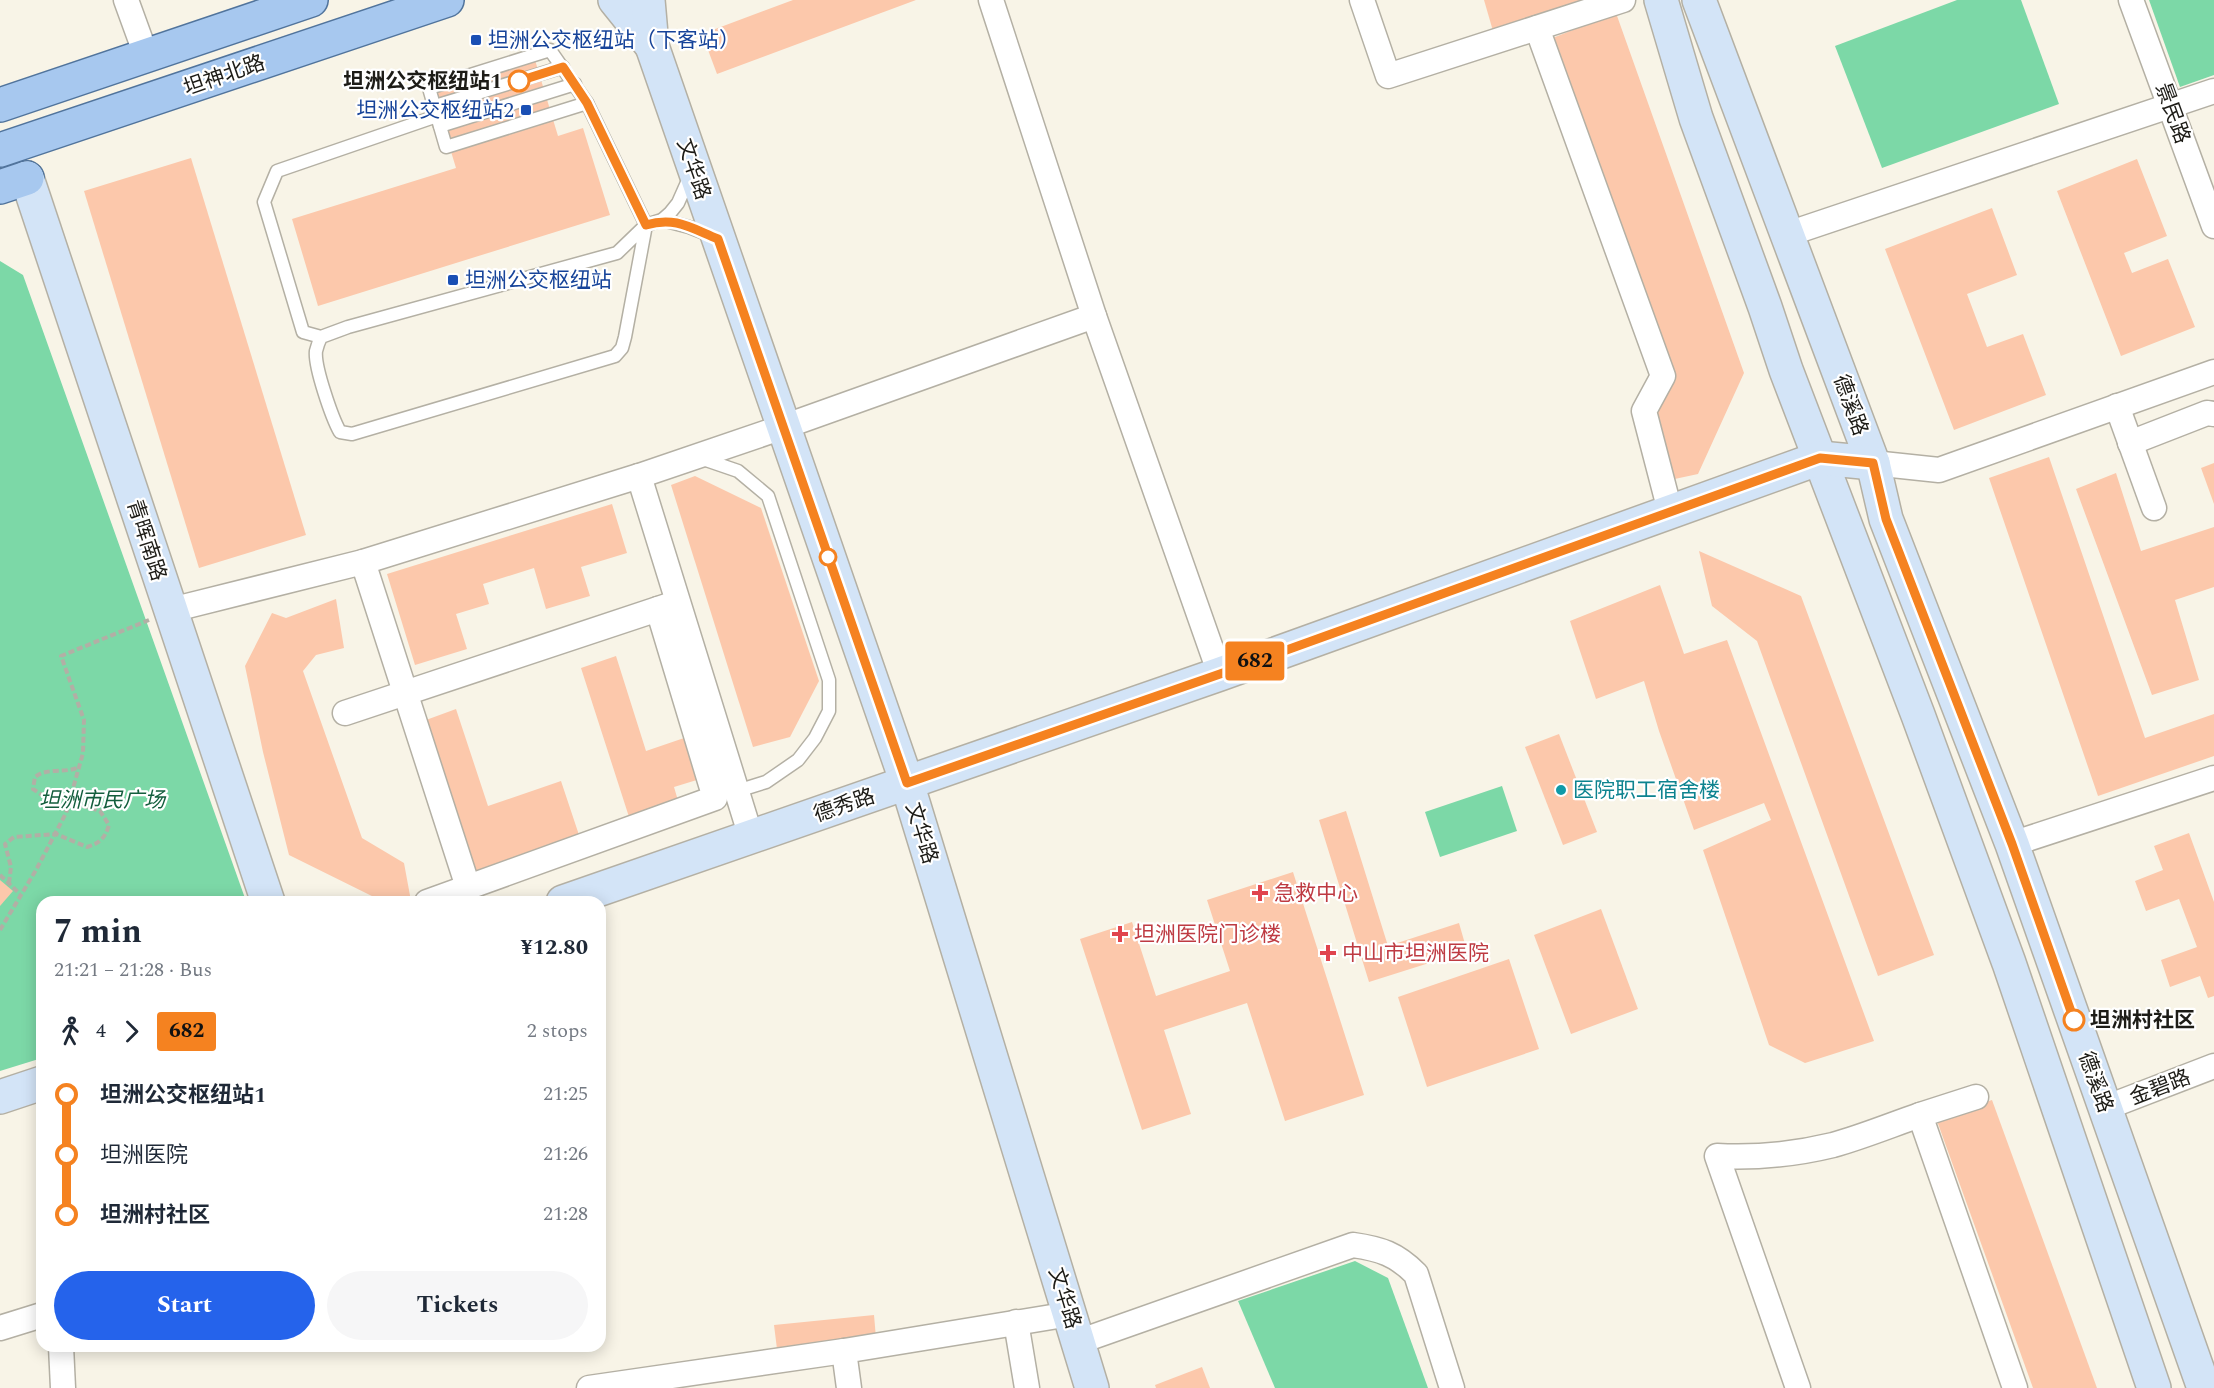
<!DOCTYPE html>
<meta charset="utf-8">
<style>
body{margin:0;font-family:Spectral,"Noto Sans SC",serif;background:#f6f6f7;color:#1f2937;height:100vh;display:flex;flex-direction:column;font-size:22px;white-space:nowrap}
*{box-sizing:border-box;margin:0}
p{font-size:20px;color:#747a83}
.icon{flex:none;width:33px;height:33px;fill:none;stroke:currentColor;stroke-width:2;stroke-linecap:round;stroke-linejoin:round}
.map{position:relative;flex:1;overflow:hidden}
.drawer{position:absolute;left:36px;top:896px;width:570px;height:456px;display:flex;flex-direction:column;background:#fff;border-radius:18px;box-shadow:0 3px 15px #0003}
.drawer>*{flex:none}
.badge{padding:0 12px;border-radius:4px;font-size:21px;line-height:39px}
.map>.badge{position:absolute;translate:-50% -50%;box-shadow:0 0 0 3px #fff}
.legs{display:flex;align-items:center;gap:9px;height:66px;padding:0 18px;font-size:20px}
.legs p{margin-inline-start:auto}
.head{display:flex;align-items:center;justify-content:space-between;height:102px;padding:0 18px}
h1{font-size:33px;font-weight:700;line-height:45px}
.cta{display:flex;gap:12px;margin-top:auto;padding:12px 18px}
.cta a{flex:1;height:69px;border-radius:36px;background:#2563eb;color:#fff;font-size:24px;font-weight:700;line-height:69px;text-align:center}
.cta a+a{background:#f6f6f7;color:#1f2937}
ul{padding:0 18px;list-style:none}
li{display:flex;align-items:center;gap:21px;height:60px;font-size:22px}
li i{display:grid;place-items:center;width:9px;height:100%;margin:0 8px;background:currentColor}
li i::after{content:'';width:15px;height:15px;margin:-8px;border:4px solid;border-radius:50%;background:#fff}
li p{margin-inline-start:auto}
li:first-child i{background:linear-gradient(#0000 50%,currentColor 0)}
li:last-child i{background:linear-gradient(currentColor 50%,#0000 0)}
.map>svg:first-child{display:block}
</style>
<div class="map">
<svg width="2214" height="1388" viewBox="0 0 2214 1388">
<rect width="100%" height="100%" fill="#f8f4e7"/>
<g fill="#7cd8a7">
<path d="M1957,0h64l38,104 -177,64 -47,-122z"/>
<path d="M2149,0h65v75l-34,12z"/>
<path d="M0,261l23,14 223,626 -204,1v156l-42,13z"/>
<path d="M1502,786l15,45 -77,26 -15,-45z"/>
<path d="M1355,1261l33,17 40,110h-153l-37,-87z"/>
</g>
<g fill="#fcc8ab">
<path d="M793,0h123l-199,74 -15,-40z"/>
<path d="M1484,0h106l-97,31z"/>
<path d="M1616,13l128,360 -46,101 -28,6 -17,-59 19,-42 -122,-340z"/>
<path d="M535,60l23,76 25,-8 27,87 -292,91 -26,-87 164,-51 -23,-76z"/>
<path d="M191,158l115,377 -107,33 -115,-377z"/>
<path d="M2137,159l30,77 -43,17 8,20 36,-14 27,68 -74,29 -64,-165z"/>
<path d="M1992,208l25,67 -50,19 20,53 36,-13 23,61 -92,35 -69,-181z"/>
<path d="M2049,457l96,281 69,-24v42l-116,40 -109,-318z"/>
<path d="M2214,463v41l-13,-36z"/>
<path d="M2116,473l25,78 73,-24v60l-39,13 24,80 -47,15 -76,-206z"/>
<path d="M695,476l66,32 58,173 -29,56 -37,10 -82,-262z"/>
<path d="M612,504l15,49 -46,14 9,29 -44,13 -12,-41 -51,16 6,20 -33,10 11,35 -52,16 -28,-91z"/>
<path d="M1699,551l102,45 133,359 -56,21 -121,-335 -45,-35z"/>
<path d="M1660,585l24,69 43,-14 147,401 -69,22 -36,-18 -66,-195 68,-30 -7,-17 -70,27 -35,-99 -15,-50 -48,18 -26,-78z"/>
<path d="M336,599l8,49 -28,7 -13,16 59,167 42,25 7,38 -2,1h-25l-95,-47 -26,-103 -18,-86 27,-53 14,5z"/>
<path d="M616,656l30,95 41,-14 13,42 -26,8 5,17 -49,16 -49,-152z"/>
<path d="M456,709l32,97 73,-25 19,57 -104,35 -50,-153z"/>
<path d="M1559,734l38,98 -34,13 -38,-98z"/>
<path d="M1346,811l42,135 71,-23 8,28 -98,31 -50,-162z"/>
<path d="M2189,833l25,69v94l-6,2 -8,-22 -30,11 -9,-27 36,-13 -18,-48 -33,12 -11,-30 28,-11 -9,-24z"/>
<path d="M1293,872l71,223 -79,26 -38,-118 -83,27 27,84 -49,16 -62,-191 52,-17 24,74 74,-25 -23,-71z"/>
<path d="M0,880l13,11 -13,15z"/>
<path d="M1601,909l37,100 -67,25 -37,-99z"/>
<path d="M1509,959l30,90 -112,38 -29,-90z"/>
<path d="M1992,1100l105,288h-64l-97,-270z"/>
<path d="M874,1315l2,23 -99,11 -3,-24z"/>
<path d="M1202,1367l8,21h-54l-1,-3z"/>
</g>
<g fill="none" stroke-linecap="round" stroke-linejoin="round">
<defs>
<g id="lane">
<path d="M435,106l128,-39"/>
<path d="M437,116l9,31 141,-44"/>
<path d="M440,126l135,-42"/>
<path d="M662,220l27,7 23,9"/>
<path d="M321,337l-18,-5 -39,-130 13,-31 160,-55 -8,-28 121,-38 37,53 59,122 -21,112 -3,11 -7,8 -263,78 -12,-2c-8,-14 -26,-66 -24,-81 1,-4 3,-10 5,-14l27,-10 269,-74 29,-28 16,-5 8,-7 8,-10 12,-27"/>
<path d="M703,459l35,12 30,25 61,184v31l-14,27 -17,22 -32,22 -32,10"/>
</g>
<g id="street">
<path d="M126,0l20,55"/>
<path d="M991,0l103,316 126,358"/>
<path d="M1362,0l26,76 235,-76"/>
<path d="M2131,0l83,226"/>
<path d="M1537,28l126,348 -19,35 26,100"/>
<path d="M1788,234l426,-143"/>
<path d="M2117,406l37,102"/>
<path d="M2130,443l77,-30 7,1"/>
<path d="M1873,463l66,7 275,-98"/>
<path d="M639,476l112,361"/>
<path d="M363,562l105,325"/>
<path d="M171,610l192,-48 276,-86 144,-49 311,-111"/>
<path d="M345,713l328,-109"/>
<path d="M2012,844l202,-66"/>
<path d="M427,902l288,-104 -57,-189"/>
<path d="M1976,1097l-56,18 95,273"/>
<path d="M2105,1108l109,-42"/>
<path d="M1016,1322l11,66"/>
<path d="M0,1328l42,-13"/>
<path d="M1078,1342l275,-97c28,4 43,9 63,29l36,114"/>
<path d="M61,1346l2,42"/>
<path d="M589,1388l255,-37"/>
<path d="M849,1388l-5,-37 226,-37"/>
<path d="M1798,1388l-81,-232c38,2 79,-2 116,-11 29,-8 58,-20 87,-30"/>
</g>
<g id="secondary">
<path d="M615,0l37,46"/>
<path d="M648,0l4,46 255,737 185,605"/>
<path d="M1661,0l35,118 69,189 21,63 132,345 91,248 145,425"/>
<path d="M1699,0l174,463 13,56 126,325 192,544"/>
<path d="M27,178l241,724"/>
<path d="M563,902l657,-228 600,-216 53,5"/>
<path d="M0,1097l42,-14"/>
</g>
<g id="primary">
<path d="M0,105l311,-105"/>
<path d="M0,150l447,-150"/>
<path d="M0,187l27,-9"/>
</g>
</defs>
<use href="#lane" stroke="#b4b0a4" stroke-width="15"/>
<use href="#street" stroke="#b4b0a4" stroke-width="27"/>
<use href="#secondary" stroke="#b4b0a4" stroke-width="36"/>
<use href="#primary" stroke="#51749c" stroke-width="36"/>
<g stroke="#b2afa5" stroke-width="4" stroke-dasharray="6 3" stroke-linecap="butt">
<path d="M0,875l20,19"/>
<path d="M9,883l2,-16 -6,-23 9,-7 42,-3 31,13c13,-4 18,-9 22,-22l-9,-14 -39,-12 -16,-2 -12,-8 2,-12c12,-10 30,-3 44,-10"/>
<path d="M0,930l36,-60 30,-57 17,-60 1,-33 -23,-64 88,-36"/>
</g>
<use href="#lane" stroke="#fff" stroke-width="12"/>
<use href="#street" stroke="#fff" stroke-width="24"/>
<use href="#secondary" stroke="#d3e4f7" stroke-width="33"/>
<use href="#primary" stroke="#a7c8ef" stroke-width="33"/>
</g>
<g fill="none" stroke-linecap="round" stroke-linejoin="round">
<defs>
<path id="line-1" d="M519,81l44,-14 24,36 59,122c29,-9 45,3 72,14l189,544 313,-109 600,-216 53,5 13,56 126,325 62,176"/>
</defs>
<use href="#line-1" stroke="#fff" stroke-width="14"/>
<use href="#line-1" stroke="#f58220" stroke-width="9"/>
</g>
<g fill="#1a4fb4" stroke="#fff" stroke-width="2">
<rect x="470" y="34" width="12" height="12" rx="3"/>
<rect x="520" y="104" width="12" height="12" rx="3"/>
<rect x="447" y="274" width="12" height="12" rx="3"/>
</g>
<g fill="#fff" stroke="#f58220" stroke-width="3">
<circle cx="519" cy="81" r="10"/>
<circle cx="828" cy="557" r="8"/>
<circle cx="2074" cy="1020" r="10"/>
</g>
<circle fill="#0f9aa8" stroke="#fff" stroke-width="2" cx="1561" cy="790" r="6"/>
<g fill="#e0444e" stroke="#fff" stroke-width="2">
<path d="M1257 884h6v6h6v6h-6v6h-6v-6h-6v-6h6z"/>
<path d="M1117 925h6v6h6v6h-6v6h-6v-6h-6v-6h6z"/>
<path d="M1325 944h6v6h6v6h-6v6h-6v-6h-6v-6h6z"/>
</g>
<g text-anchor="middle" stroke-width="4.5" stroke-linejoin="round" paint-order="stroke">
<g font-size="21" fill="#164399" stroke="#fff" text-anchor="start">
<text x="488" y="47">坦洲公交枢纽站（下客站）</text>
<text x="514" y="117" text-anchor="end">坦洲公交枢纽站2</text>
<text x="465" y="287">坦洲公交枢纽站</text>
</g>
<g font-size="21" fill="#1d1c17" stroke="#fff">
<text transform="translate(224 75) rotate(-19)" y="7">坦神北路</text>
<text transform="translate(2173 113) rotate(70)" y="7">景民路</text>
<text transform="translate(694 169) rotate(71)" y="7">文华路</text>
<text transform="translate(1851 405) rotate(70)" y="7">德溪路</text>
<text transform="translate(147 540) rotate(72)" y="7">青晖南路</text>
<text transform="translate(844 805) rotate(-19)" y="7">德秀路</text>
<text transform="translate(922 833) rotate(73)" y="7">文华路</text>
<text transform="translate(2096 1082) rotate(70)" y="7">德溪路</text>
<text transform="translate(2160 1087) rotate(-21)" y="7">金碧路</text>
<text transform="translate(1065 1298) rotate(73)" y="7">文华路</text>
</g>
<g font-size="21" font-weight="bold" fill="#1d1c17" stroke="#fff" text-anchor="end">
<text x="502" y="88">坦洲公交枢纽站1</text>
<text x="2090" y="1027" text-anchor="start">坦洲村社区</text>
</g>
<g font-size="21" fill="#0d838f" stroke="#fff" text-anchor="start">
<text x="1573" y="797">医院职工宿舍楼</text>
</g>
<g font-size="21" font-style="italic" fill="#135e3d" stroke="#fff">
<text x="102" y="807">坦洲市民广场</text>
</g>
<g font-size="21" fill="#be3a42" stroke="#fff" text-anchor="start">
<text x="1274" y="900">急救中心</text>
<text x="1134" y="941">坦洲医院门诊楼</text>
<text x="1342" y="960">中山市坦洲医院</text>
</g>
</g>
</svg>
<b class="badge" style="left:1255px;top:661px;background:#f58220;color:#111">682</b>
<section class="drawer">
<div class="head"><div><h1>7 min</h1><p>21:21 – 21:28 · Bus</p></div><b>¥12.80</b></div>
<div class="legs"><svg class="icon" aria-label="walk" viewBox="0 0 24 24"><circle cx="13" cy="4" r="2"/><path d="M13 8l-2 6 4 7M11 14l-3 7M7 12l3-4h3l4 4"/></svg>4<svg class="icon" aria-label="forward" viewBox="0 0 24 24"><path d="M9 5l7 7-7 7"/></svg><b class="badge" style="background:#f58220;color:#111">682</b><p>2 stops</p></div>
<ul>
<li><i style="color:#f58220"></i><b>坦洲公交枢纽站1</b><p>21:25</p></li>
<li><i style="color:#f58220"></i><span>坦洲医院</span><p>21:26</p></li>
<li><i style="color:#f58220"></i><b>坦洲村社区</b><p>21:28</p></li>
</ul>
<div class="cta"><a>Start</a><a>Tickets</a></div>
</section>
</div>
